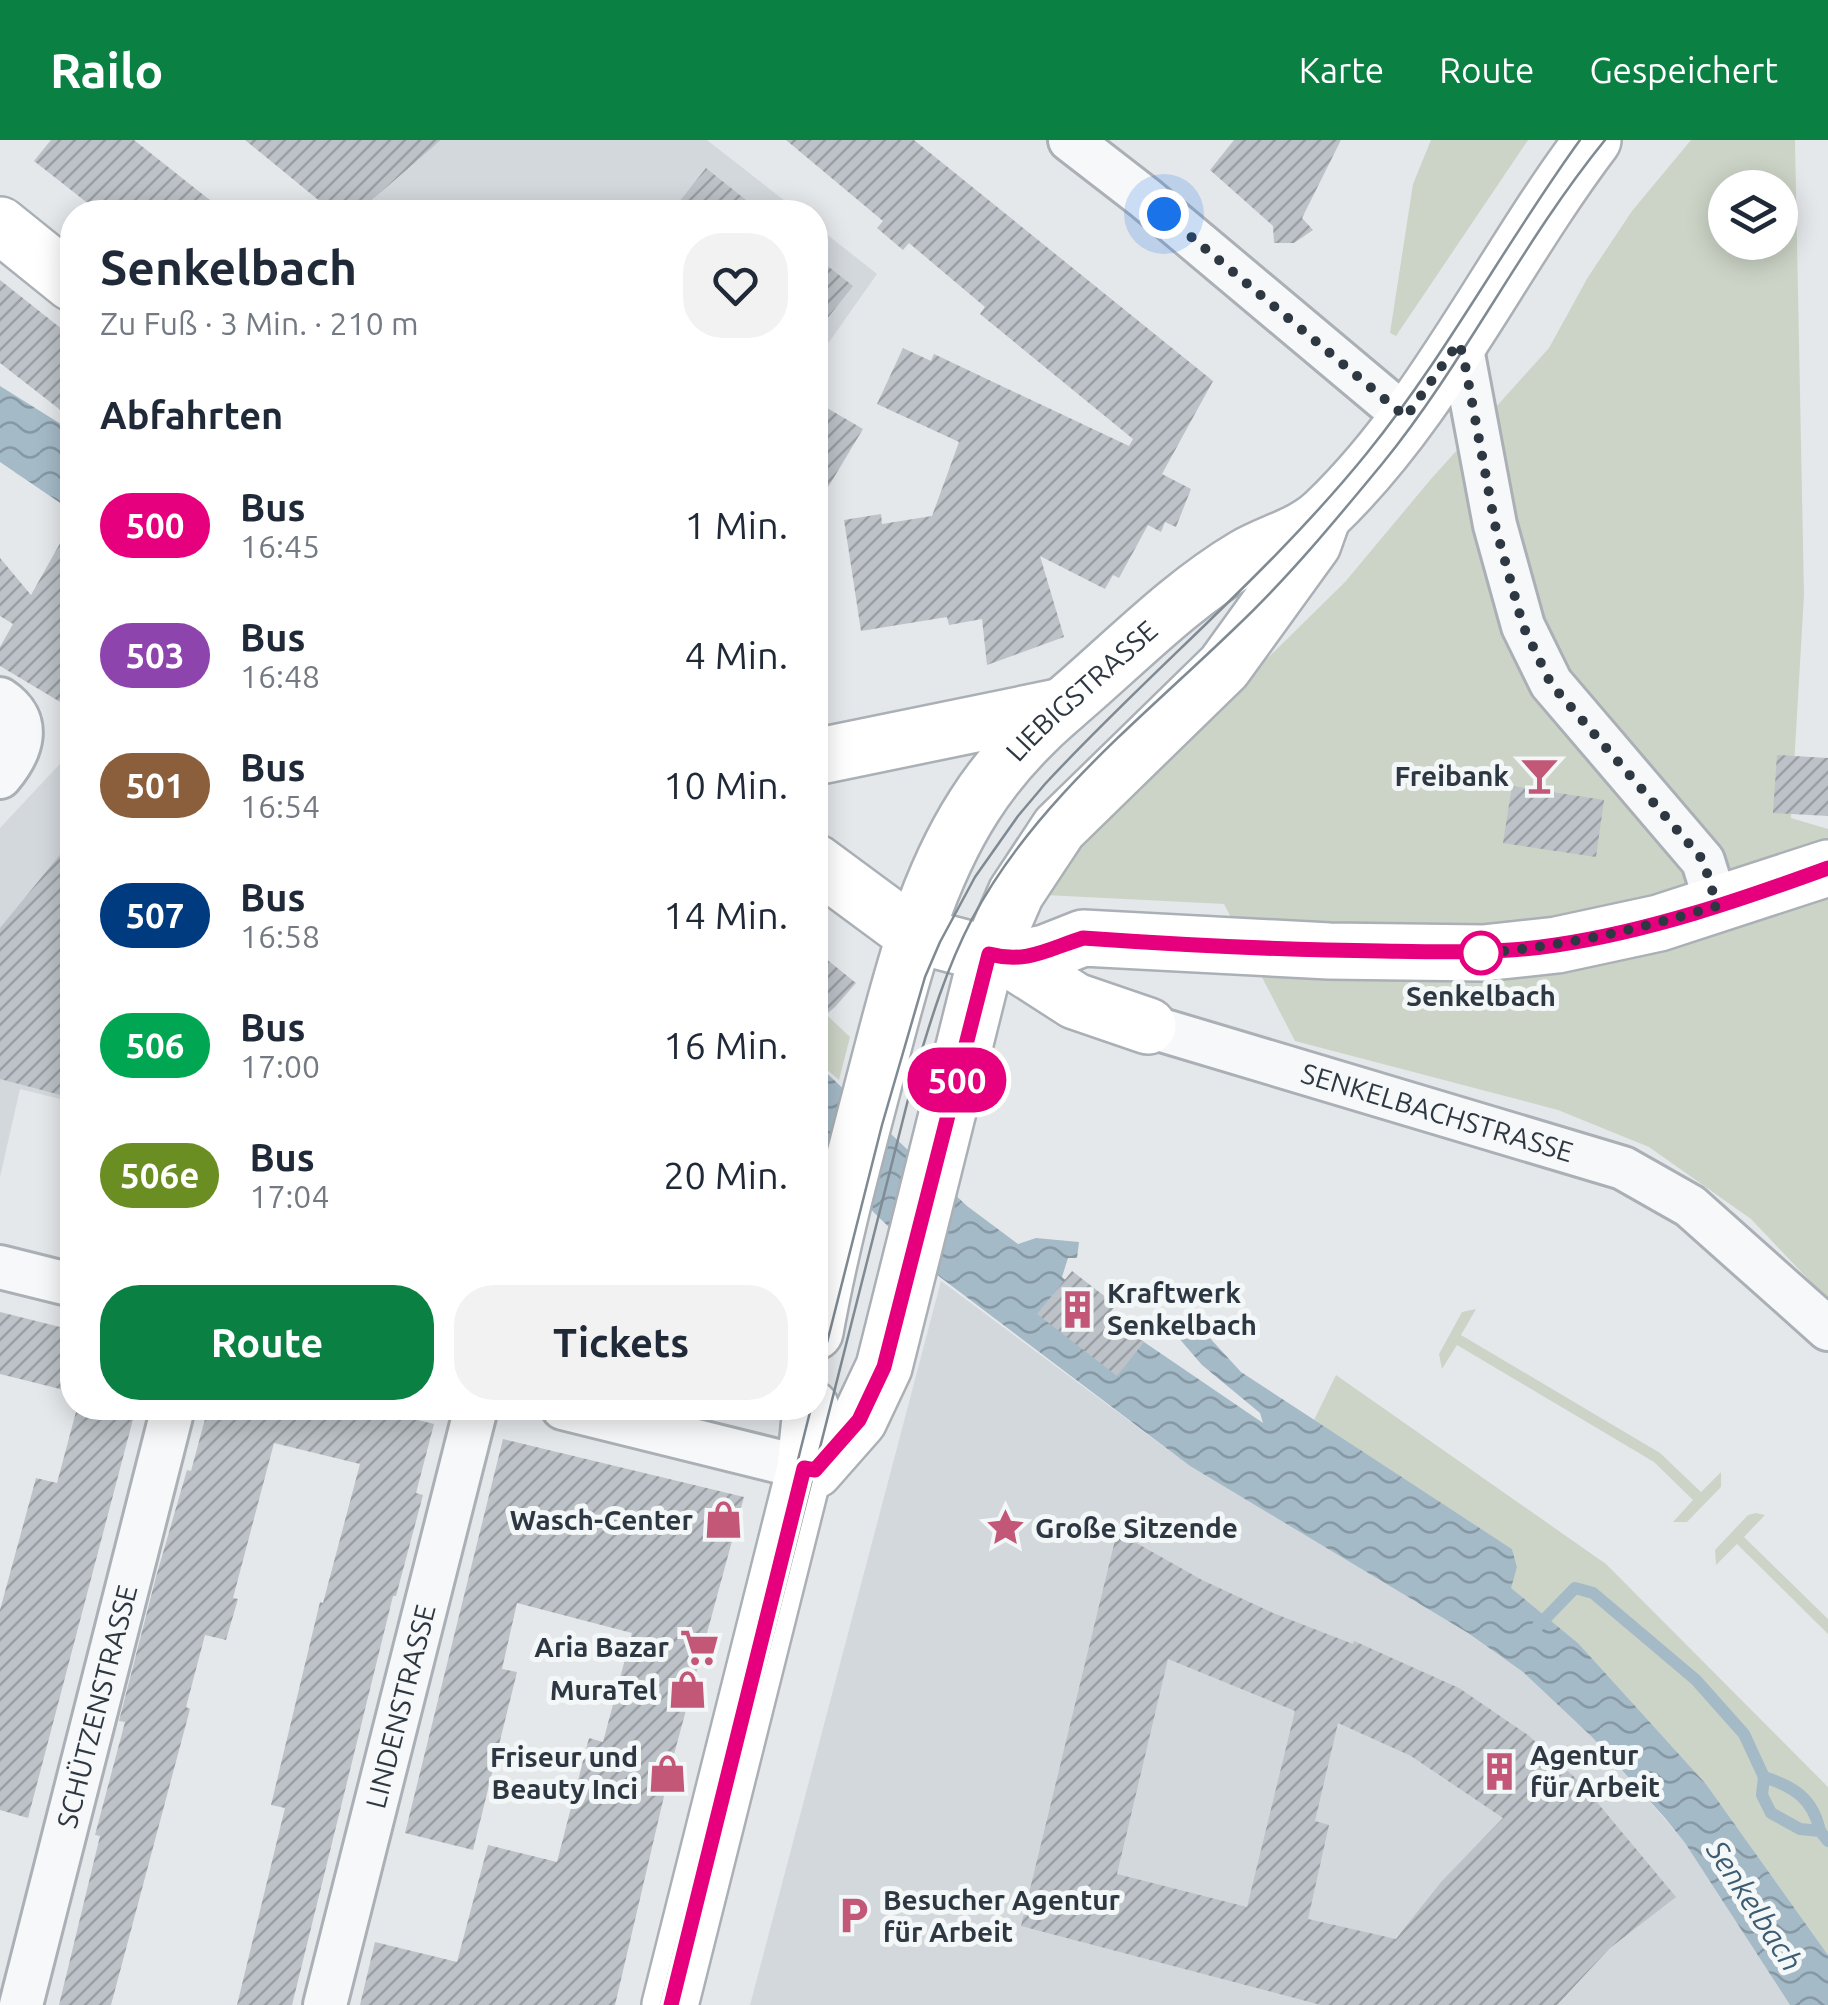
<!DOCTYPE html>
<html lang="de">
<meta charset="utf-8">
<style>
body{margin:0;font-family:Ubuntu,sans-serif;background:#f2f2f3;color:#1f2937;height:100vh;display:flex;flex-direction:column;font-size:38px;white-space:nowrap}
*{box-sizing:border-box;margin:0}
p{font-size:32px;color:#747a83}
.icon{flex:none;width:55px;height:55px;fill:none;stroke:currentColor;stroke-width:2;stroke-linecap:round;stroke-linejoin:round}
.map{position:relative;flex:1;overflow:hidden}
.side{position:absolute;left:60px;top:60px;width:768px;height:1220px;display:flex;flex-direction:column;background:#fff;border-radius:40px;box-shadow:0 5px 25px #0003}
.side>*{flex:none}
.badge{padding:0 20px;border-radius:32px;font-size:35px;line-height:65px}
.fabs{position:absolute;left:1708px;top:30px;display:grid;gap:20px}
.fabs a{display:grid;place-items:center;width:90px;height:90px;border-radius:50%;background:#fff;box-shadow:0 5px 25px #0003;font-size:50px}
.you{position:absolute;width:50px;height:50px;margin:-25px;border:8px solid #fff;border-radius:50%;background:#1a73e8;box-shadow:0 0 0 15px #1a73e833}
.map>.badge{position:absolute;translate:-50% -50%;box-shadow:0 0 0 5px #fff}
h2{padding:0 40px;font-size:38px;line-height:90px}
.round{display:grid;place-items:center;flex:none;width:105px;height:105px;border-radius:40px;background:#f2f2f3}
.overview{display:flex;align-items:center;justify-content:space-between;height:170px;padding:0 40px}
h1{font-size:48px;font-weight:600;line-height:75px}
.primary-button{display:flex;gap:20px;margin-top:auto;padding:20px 40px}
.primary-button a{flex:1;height:115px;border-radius:40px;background:#0b8043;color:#fff;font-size:40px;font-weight:600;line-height:115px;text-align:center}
.primary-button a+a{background:#f2f2f3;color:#1f2937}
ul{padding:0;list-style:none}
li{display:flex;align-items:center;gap:30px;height:130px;padding:0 40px}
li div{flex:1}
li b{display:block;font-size:38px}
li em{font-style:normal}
li .badge{min-width:110px;font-weight:700;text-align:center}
header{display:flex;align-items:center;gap:60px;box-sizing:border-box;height:140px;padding:0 50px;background:#0b8043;color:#fff}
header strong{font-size:48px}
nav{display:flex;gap:55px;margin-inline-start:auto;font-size:35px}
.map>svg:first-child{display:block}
</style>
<header>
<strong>Railo</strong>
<nav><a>Karte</a><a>Route</a><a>Gespeichert</a></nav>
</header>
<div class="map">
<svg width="1828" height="1865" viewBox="0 0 1828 1865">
<defs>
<pattern id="water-waves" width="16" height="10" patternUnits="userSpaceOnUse" patternTransform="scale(2.5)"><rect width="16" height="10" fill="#a4bac7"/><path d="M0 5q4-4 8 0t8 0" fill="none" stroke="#8698a3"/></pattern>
<pattern id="building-hatch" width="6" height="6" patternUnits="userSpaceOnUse" patternTransform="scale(2.5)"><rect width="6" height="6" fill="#bcc2c7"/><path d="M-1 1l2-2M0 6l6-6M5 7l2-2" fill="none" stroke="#999fa3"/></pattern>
</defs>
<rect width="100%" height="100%" fill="#e5e8eb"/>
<g fill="#d3d8dd">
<path d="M441,0h266l92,72h-441z"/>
<path d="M815,85l62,49 -62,88z"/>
<path d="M72,611v351l-52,-13 -20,88v-349z"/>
<path d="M941,1141l249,185 278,167 55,39 68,64 73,82 21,25 105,162h-1040z"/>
</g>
<g fill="#ccd4c7" fill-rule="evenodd">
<path d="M1431,0h97l-132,196 -6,-3 23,-149z"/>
<path d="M1691,0h104l9,455 -13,223 37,11v471l-77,-81 -102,-72 -91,-37 -263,-69 -71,-137 -179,-9 23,-41 277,-272 86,-103 118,-131 39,-71 44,-66zM1725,48h55v54h-55z"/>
<path d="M815,864l35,33 -11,43 -24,-21z"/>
<path d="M1476,1169l-15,26 199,118 41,39 20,-20v15l-34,35h-14l20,-22 -39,-38 -197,-117 -15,24 -3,-15 23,-42z"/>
<path d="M1336,1235l270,189 222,223v168l-122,-171 -128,-141 -68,-55 7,-21 -5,-18 -198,-129z"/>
<path d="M1756,1373l9,2 -21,22 84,82v15l-91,-90 -21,21 -1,-15 33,-35z"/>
</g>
<g fill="url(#water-waves)">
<path d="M0,246l72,45v80l-72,-49z"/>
<path d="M815,922l152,144 51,38 18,-6 43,4 -2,16h-9l-6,19 82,65 119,81 -3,-10 -58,-48 -31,-36 15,-17 55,60 271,177 5,18 -6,21 67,55 128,141 122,171v50h-38l-105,-162 -20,-25 -74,-82 -68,-64 -55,-39 -278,-167 -250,-189 -125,-122z"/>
</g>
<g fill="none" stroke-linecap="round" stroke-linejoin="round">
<g stroke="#a4bac7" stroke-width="12">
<path d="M1537,1487l38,-39 18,5 103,87 48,54 20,43 -2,18 9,18 29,16 20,2 8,10"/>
<path d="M1764,1637c31,10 49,22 56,54"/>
</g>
</g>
<g fill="url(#building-hatch)" fill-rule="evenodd">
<path d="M51,0h83l91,72h-126l-65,-51z"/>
<path d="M245,0h196l-83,72h-25z"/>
<path d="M786,0h128l299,241 -51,93 29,15 -15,38 -11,-5 -4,10 -13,-7 -29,53 -6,-3 -8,14 -65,-33 24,81 -77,28 -5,-46 -33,6 -2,-8 -86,14 -17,-111 37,-6 1,10 50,-8 27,-74 -82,-38 26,-56 28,13 3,-7 195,92 4,-7 -153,-125 5,-7 -76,-64 -6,7 -26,-22 6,-7z"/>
<path d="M1234,0h107l-39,78 11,12 -19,13h-20l-1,-17 -63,-56z"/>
<path d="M706,28l55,44h-90z"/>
<path d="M815,116l38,30 -38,48z"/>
<path d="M0,140l72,57v82l-72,-56z"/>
<path d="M815,261l48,28 -48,80z"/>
<path d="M72,382v187l-72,-43v-19l13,-23 -13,-8v-58l31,37z"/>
<path d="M1777,615l51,3v58l-55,-3z"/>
<path d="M1512,646l92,14 -8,57 -93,-14z"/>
<path d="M72,700v258l-72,-19v-151z"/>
<path d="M815,810l41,33 -21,24 -20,17z"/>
<path d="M1072,1131l44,34 -7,9 35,28 -27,34 -80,-62z"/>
<path d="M0,1172l72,18v62l-72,-18z"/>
<path d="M77,1268h59l-108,410 -28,-8v-200l36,-132 21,5z"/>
<path d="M208,1268h162l64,16 -18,69 7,2 -27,101h-3l-101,409h-55l48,-197 -14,-3 49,-203 3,1 37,-139 -86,-21 -41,155 5,1 -12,41 -21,-5 -19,72 4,2 -79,296h-52l41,-169 -5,-1 30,-113 -6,-1 37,-144 31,-107 4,1z"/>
<path d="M503,1299l241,58 -71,261 -58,247h-255l15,-63 82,20 31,-117 69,17 32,-124 14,4 29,-109 -115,-30 -15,66 15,3 -44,178 -68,-17z"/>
<path d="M1117,1392l85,48 71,33 80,31 1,-3 105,47 69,47 53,48 95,114 -66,51 -53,57h-236l-300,-79zM1168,1519l127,52 -48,196 -130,-33zM1338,1583l73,33 92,62 -62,64 -45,57 -88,-20 21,-94 -14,-4z"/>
</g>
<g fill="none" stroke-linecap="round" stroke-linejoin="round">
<defs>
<g id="street">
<path d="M1070,0l75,58 261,219"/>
<path d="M1458,203l5,11 32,171 28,101 28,57 152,178 14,45"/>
<path d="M0,559c33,22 22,52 0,78"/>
<path id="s1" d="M1148,886l475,142 67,38 138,123"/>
<path d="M0,1127l72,18"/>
<path d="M563,1268l242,60"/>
<path id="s2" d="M21,1865l152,-597"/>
<path id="s3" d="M325,1865l151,-597"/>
</g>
<g id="secondary">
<path d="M0,85l72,58"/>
<path d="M815,617l248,-51"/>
<path d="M815,722l84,62 32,15 80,21 64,41 73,25"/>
<path d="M1011,820l34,-7 38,-15 246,13 154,2 74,-8 102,-22 169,-55"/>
<path id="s4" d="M815,1192c16,-89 40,-177 63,-265 23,-88 46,-183 96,-261 24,-38 56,-72 90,-101 59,-50 115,-109 181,-148 26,-15 58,-22 80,-43 109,-104 177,-254 268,-374"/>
<path d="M805,1328l10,2 44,-50 25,-53 100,-400 32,-74 43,-65 165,-161 89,-123 10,-28"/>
<path d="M670,1865l135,-537 6,-60"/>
</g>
</defs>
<use href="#street" stroke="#aab0b5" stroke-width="48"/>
<use href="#secondary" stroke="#aab0b5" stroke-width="60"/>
<use href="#street" stroke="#f7f8f9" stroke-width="42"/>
<use href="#secondary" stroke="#fff" stroke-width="55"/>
<g stroke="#7f8a93" stroke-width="2.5">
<path d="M815,1250l67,-265 43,-148 15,-35 35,-65 43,-61 27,-32c105,-113 225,-211 322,-331 80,-99 139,-211 213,-313"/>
<path d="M661,1865l150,-597"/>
<path d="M679,1865l235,-929c16,-54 32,-107 58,-157 62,-117 169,-200 263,-291 53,-50 100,-107 147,-164 83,-102 140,-222 223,-324"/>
</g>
</g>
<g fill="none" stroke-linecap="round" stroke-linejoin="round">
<defs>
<path id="line" d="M671,1865l133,-537 11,2 44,-50 25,-53 105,-413c38,10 59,-5 94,-16 99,7 199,12 298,13 59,1 117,3 175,-6 94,-14 184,-45 272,-77"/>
</defs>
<use href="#line" stroke="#fff" stroke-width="22"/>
<use href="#line" stroke="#e6007e" stroke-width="15"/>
<path stroke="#2e3842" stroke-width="10" stroke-dasharray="0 18" d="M1164,74l242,203 52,-74 5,11 32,171 28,101 28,58 152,176 14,46c-77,23 -155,41 -236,47"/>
</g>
<defs>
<symbol id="bar-bare" viewBox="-9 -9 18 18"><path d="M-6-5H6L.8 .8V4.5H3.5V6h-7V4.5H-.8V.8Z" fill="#c25778" stroke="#f4f7f8" stroke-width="2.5" paint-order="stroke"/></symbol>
<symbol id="building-bare" viewBox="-9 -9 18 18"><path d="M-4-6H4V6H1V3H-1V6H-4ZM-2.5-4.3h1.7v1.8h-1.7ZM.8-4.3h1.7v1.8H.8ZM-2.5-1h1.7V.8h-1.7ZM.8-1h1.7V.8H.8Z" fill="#c25778" stroke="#f4f7f8" stroke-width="2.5" paint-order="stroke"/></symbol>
<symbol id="shop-bare" viewBox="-9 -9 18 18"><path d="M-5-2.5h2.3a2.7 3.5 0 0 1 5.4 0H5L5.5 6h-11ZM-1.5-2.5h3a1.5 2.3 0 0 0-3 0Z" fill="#c25778" stroke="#f4f7f8" stroke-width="2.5" paint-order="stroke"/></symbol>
<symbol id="sight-bare" viewBox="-9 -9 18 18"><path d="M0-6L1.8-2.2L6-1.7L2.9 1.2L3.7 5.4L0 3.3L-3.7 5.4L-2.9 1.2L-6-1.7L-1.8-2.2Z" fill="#c25778" stroke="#f4f7f8" stroke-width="2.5" paint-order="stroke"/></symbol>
<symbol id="supermarket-bare" viewBox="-9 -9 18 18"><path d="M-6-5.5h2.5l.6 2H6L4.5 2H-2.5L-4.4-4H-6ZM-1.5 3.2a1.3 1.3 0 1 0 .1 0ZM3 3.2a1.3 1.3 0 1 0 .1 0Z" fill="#c25778" stroke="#f4f7f8" stroke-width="2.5" paint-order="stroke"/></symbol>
<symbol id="parking-bare" viewBox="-9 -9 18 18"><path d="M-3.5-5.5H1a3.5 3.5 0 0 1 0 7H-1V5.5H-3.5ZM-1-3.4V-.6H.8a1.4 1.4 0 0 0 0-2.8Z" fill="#c25778" stroke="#f4f7f8" stroke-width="2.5" paint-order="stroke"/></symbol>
</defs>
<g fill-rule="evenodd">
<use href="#bar-bare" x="1512" y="608" width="55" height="55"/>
<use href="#building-bare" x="1050" y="1142" width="55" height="55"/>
<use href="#shop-bare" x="696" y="1352" width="55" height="55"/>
<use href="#sight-bare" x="978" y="1360" width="55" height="55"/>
<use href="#supermarket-bare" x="672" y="1480" width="55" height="55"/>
<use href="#shop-bare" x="660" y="1522" width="55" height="55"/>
<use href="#building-bare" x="1472" y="1604" width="55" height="55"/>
<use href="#shop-bare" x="640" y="1606" width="55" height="55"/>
<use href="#parking-bare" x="826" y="1748" width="55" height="55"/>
</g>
<circle fill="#fff" stroke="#e6007e" stroke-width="5" cx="1481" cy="813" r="20"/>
<g text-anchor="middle" stroke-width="10" stroke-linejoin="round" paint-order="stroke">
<g font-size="28" fill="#2e3842" stroke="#f4f7f8">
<text dy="10" stroke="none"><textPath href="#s4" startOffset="710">LIEBIGSTRASSE</textPath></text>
<text dy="10" stroke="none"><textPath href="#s1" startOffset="302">SENKELBACHSTRASSE</textPath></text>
<text dy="10" stroke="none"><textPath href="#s2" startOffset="308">SCHÜTZENSTRASSE</textPath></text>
<text dy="10" stroke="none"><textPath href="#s3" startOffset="308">LINDENSTRASSE</textPath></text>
</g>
<g font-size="28" font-weight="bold" fill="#2e3842" stroke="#f4f7f8" text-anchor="end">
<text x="1509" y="646">Freibank</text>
<text x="1107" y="1163" text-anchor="start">Kraftwerk<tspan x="1107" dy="32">Senkelbach</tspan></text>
<text x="693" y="1390">Wasch-Center</text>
<text x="1035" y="1398" text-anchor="start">Große Sitzende</text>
<text x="669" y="1517">Aria Bazar</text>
<text x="657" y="1560">MuraTel</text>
<text x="1530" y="1625" text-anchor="start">Agentur<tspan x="1530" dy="32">für Arbeit</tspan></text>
<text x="638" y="1627">Friseur und<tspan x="638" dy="32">Beauty Inci</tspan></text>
<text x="883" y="1770" text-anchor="start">Besucher Agentur<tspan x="883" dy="32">für Arbeit</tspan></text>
</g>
<g font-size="28" font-weight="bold" fill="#2e3842" stroke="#f4f7f8">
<text x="1481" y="866">Senkelbach</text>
</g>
<g font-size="30" font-style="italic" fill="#3b5c72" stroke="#f4f7f8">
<text transform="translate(1754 1766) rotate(57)" y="10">Senkelbach</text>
</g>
</g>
</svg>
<div class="fabs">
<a><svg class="icon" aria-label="layers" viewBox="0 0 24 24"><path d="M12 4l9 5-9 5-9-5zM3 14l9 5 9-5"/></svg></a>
</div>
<div class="you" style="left:1164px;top:74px"></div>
<b class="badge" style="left:957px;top:940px;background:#e6007e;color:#fff">500</b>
<section class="side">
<div class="overview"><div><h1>Senkelbach</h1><p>Zu Fuß · 3 Min. · 210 m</p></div><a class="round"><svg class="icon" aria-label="heart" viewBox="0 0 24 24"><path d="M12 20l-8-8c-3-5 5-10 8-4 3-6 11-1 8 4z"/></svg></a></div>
<h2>Abfahrten</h2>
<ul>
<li><span class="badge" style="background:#e6007e;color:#fff">500</span><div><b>Bus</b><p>16:45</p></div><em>1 Min.</em></li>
<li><span class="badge" style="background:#8e44ad;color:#fff">503</span><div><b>Bus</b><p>16:48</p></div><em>4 Min.</em></li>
<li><span class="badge" style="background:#8b5e3c;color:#fff">501</span><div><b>Bus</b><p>16:54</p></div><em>10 Min.</em></li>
<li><span class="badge" style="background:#003b80;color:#fff">507</span><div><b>Bus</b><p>16:58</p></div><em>14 Min.</em></li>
<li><span class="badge" style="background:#00a651;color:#fff">506</span><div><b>Bus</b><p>17:00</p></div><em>16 Min.</em></li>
<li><span class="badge" style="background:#6b8e23;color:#fff">506e</span><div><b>Bus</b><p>17:04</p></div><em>20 Min.</em></li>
</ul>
<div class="primary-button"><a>Route</a><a>Tickets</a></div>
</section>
</div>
